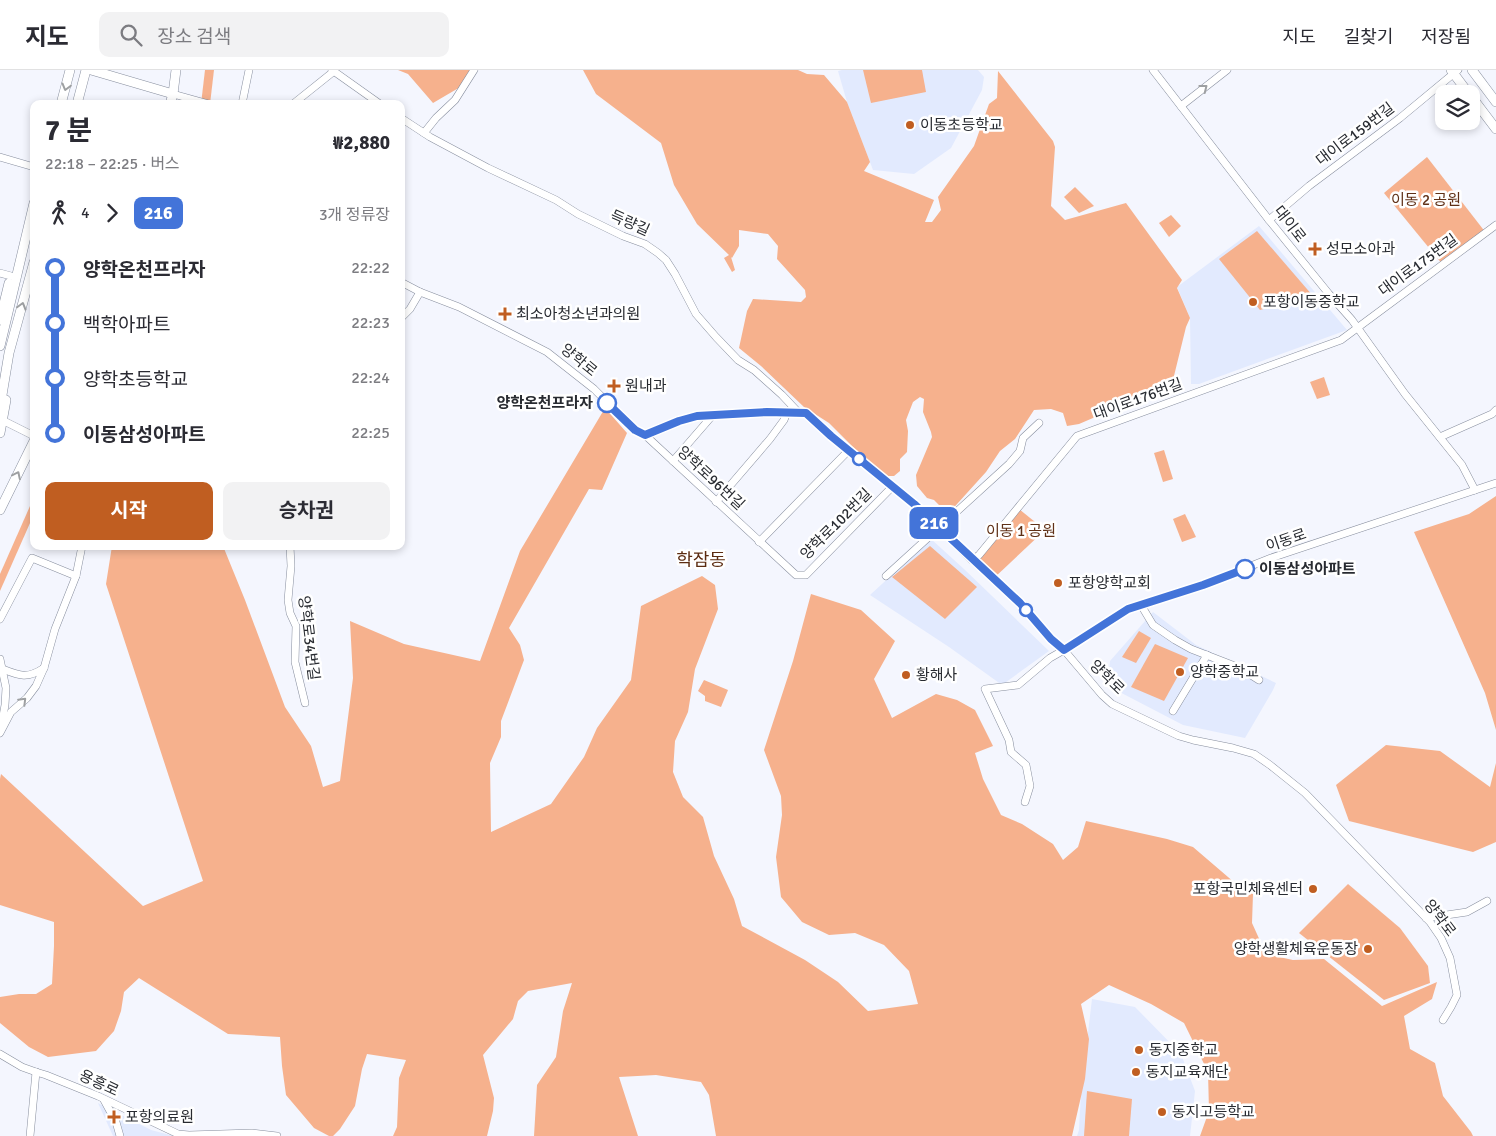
<!DOCTYPE html>
<html lang="ko">
<meta charset="utf-8">
<style>
body{margin:0;font-family:Signika,"Noto Sans KR",sans-serif;background:#f2f2f3;color:#2b2b33;height:100vh;display:flex;flex-direction:column;font-size:19px;white-space:nowrap}
*{box-sizing:border-box;margin:0}
p{font-size:16px;color:#7c7c81}
.icon{flex:none;width:28px;height:28px;fill:none;stroke:currentColor;stroke-width:2;stroke-linecap:round;stroke-linejoin:round}
.map{position:relative;flex:1;overflow:hidden}
.panel{position:absolute;left:30px;top:30px;width:375px;height:450px;display:flex;flex-direction:column;background:#fff;border-radius:10px;box-shadow:0 2px 8px #0003}
.panel>*{flex:none}
.badge{padding:0 10px;border-radius:8px;font-size:18px;line-height:32px}
.controls{position:absolute;left:1435px;top:15px;display:grid;gap:10px}
.controls a{display:grid;place-items:center;width:45px;height:45px;border-radius:10px;background:#fff;box-shadow:0 2px 8px #0003;font-size:25px}
.map>.badge{position:absolute;translate:-50% -50%;box-shadow:0 0 0 2px #fff}
.legs{display:flex;align-items:center;gap:8px;height:55px;padding:0 15px;font-size:16px}
.legs p{margin-inline-start:auto}
.head{display:flex;align-items:center;justify-content:space-between;height:85px;padding:0 15px}
h1{font-size:28px;font-weight:700;line-height:38px}
.action{display:flex;gap:10px;margin-top:auto;padding:10px 15px}
.action a{flex:1;height:58px;border-radius:10px;background:#c05e21;color:#fff;font-size:20px;font-weight:700;line-height:58px;text-align:center}
.action a+a{background:#f2f2f3;color:#2b2b33}
ul{padding:0 15px;list-style:none}
li{display:flex;align-items:center;gap:18px;height:55px;font-size:19px}
li i{display:grid;place-items:center;width:8px;height:100%;margin:0 6px;background:currentColor}
li i::after{content:'';width:12px;height:12px;margin:-6px;border:4px solid;border-radius:50%;background:#fff}
li p{margin-inline-start:auto}
li:first-child i{background:linear-gradient(#0000 50%,currentColor 0)}
li:last-child i{background:linear-gradient(currentColor 50%,#0000 0)}
header{display:flex;align-items:center;gap:30px;box-sizing:border-box;height:70px;padding:0 25px;background:#fff;border-bottom:1px solid #e1e1e2}
header strong{font-size:24px}
nav{display:flex;gap:28px;margin-inline-start:auto;font-size:18px}
.search{width:350px;height:45px;background:#f2f2f3;display:flex;align-items:center;gap:12px;box-sizing:border-box;padding:0 18px;border-radius:10px;color:#7c7c81;font-size:19px}
.map>svg:first-child{display:block}
</style>
<header>
<strong>지도</strong>
<div class="search"><svg class="icon" aria-label="search" viewBox="0 0 24 24"><circle cx="10" cy="10" r="6"/><path d="M15 15l6 6"/></svg>장소 검색</div>
<nav><a>지도</a><a>길찾기</a><a>저장됨</a></nav>
</header>
<div class="map">
<svg width="1496" height="1066" viewBox="0 0 1496 1066">
<rect width="100%" height="100%" fill="#f4f6fe"/>
<g fill="#e2eafe">
<path d="M842,0h136l6,7 -2,13 -31,58 -37,26 -41,-4 -26,-68 -9,-31z"/>
<path d="M1259,156l88,104 -148,54h-8l-1,-66 -13,-31z"/>
<path d="M931,469l33,30 85,82 -47,34 -53,-38 -79,-52z"/>
<path d="M1153,542l43,33 80,38 -3,7 -28,48 -62,-13 -75,-39 2,-25z"/>
<path d="M1092,929l43,8 46,47 14,37 -5,45h-113l2,-6 2,-38z"/>
<path d="M98,1033l53,27 23,6h-61z"/>
</g>
<g fill="#f6b18d">
<path d="M205,0h9l-4,34h-9z"/>
<path d="M398,0h72l-8,16 -29,17 -25,-29z"/>
<path d="M583,0h215l9,4 17,1 23,27 23,60 -6,9 70,29 -9,22h7l9,-12 -3,-13 36,-51 15,-42 8,-6 1,-27 55,70 2,6 -4,59 14,14 61,-17 56,77 -5,8 13,30 -4,9 -14,57 -93,40 -12,2 -4,-13 -12,-4 -17,1 -19,29 -15,12 -14,21 -38,42 -14,-14 -7,-2 -10,-12 -1,-11 16,-38 -1,-5 -8,-20 1,-13 -4,-2 -7,5 -7,18 2,11 -1,21 -7,7v12l-6,5h-8l-31,-27 -26,-26 -25,-16 -43,-41 -22,-18 8,-37 6,-12 48,3 5,-5 -1,-7 -28,-31 1,-13 -10,-12 -29,-4v16l-7,12 -1,-1 4,13 -3,2 -8,-14 5,-3 -32,-31 -23,-39 -13,-42 -65,-49z"/>
<path d="M863,0h59l4,22 -55,11z"/>
<path d="M1427,87l59,76 -43,32 -59,-72z"/>
<path d="M1075,117l19,19 -15,7 -15,-16z"/>
<path d="M1171,145l10,11 -12,11 -10,-14z"/>
<path d="M1257,161l56,65 -53,14 -41,-51z"/>
<path d="M1324,307l6,18 -13,4 -7,-17z"/>
<path d="M605,338l22,25 -25,57 -13,-1 -80,139 11,17 4,15 -23,61v16l-11,26 1,69 60,-28 33,-47 13,-29 34,-48 10,-74 61,-30 13,9 3,24 -23,60 -7,43 -13,29 -2,31 10,25 20,20 11,39 20,43 8,27 63,34 33,22 30,29 50,-7 -9,-33 -25,-26 -29,-12 -26,2 -27,-13 -21,-25 -5,-40 6,-42 -1,-19 -17,-46 29,-89 18,-67 50,16 34,31 -21,38 18,39 44,-24 21,6 18,10 18,36 -18,7 8,26 18,36 21,9 31,20 10,16 15,-13 8,-26 81,18 26,8 42,36 18,11 -1,29 14,31 27,6 31,-1 58,47 55,-24 -5,17 -28,17 6,33 25,14 8,33 28,36 2,4h-273l9,-25 -1,-39 -24,-49 -33,-19 -42,-19 -28,19 8,35 -4,40 -13,57h-356l-7,-41 -8,-13 -45,-7 -37,2 19,59h-104l3,-51 19,-28 7,-46 9,-28 -44,8 -10,10 -5,18 -30,36 11,43 -1,13 -6,25h-94l4,-9 2,-49 7,-18 -39,-6 -5,15 -7,37 -15,23 -7,7h-4l-15,-8 -28,-33 -4,-29 -2,-29 -52,-3 -89,-56 -15,14 -3,19 -7,20 -18,20 -48,6 -19,-10 -29,-24v-26l19,-3h17l16,-10 2,-38v-24l-54,-17v-126l1,-5 142,132 60,-25 -97,-297 6,-38h111l22,54 40,107 26,39 12,41 17,-6 13,-103 -3,-57 54,23 76,17 40,-110z"/>
<path d="M1164,380l9,29 -10,3 -9,-29z"/>
<path d="M1496,426v234l-11,-37 -71,-161 55,-18z"/>
<path d="M34,427v17l-34,77v-17z"/>
<path d="M1019,439l26,21 -51,48 -22,-18z"/>
<path d="M1185,444l11,23 -14,5 -9,-23z"/>
<path d="M930,476l47,41 -32,32 -53,-42z"/>
<path d="M1139,561l12,7 -15,25 -14,-6z"/>
<path d="M1155,574l33,14 -24,43 -33,-14z"/>
<path d="M704,610l24,10 -7,17 -16,-6v-5l-7,-5z"/>
<path d="M1386,675l54,6 50,36 6,-24v79l-23,10 -124,-31 -13,-36z"/>
<path d="M1348,814l52,44 28,38 2,17 -46,17 -85,-67z"/>
<path d="M1087,1021l45,8 -3,37h-45z"/>
</g>
<g fill="none" stroke-linecap="round" stroke-linejoin="round">
<defs>
<g id="minor">
<path d="M332,0l48,34"/>
<path d="M1153,0l116,150 60,74 23,26 53,74 57,71 13,25"/>
<path d="M173,24l36,10"/>
<path d="M242,34l7,-34"/>
<path d="M293,34l40,-32"/>
<path d="M1181,36l46,-36"/>
<path d="M401,48l29,19 58,31 68,32 22,14 45,22 22,8 13,9 8,7 9,14 21,40 20,23 22,23 16,10 28,25 16,17"/>
<path d="M424,63l12,-15 19,-18 19,-30"/>
<path d="M0,87l34,10"/>
<path d="M1269,150l40,-34 91,-68 58,-48"/>
<path d="M0,203l11,3"/>
<path d="M401,212l19,10 39,15 88,45 47,37 41,41 10,5 34,-14 18,-5 70,-3h39l25,23 83,68 58,56 22,18 26,25 31,36 13,11 38,45 10,9 67,32 14,4 40,8 21,6 16,11 35,28 125,129 11,16 9,20 7,37 -6,12 -8,13"/>
<path d="M401,248l9,-9 10,-17"/>
<path d="M2,350l32,16"/>
<path d="M645,365l151,140h10l87,-89"/>
<path d="M1440,367l52,-23 4,-4"/>
<path d="M673,391l39,-45"/>
<path d="M716,432l54,-63 14,-19 3,-8"/>
<path d="M759,472l90,-92"/>
<path d="M290,476l1,20 -3,34 2,13 6,13 -1,36 10,41"/>
<path d="M972,490l7,-5 98,-119 264,-96 155,-115"/>
<path d="M886,506l123,-112 11,-13 3,-13 16,-15"/>
<path d="M1141,535l12,20 22,15 16,9 49,19 19,12"/>
<path d="M0,549l32,-61 44,18"/>
<path d="M0,589l6,29 -1,17 -4,22"/>
<path d="M0,598c18,7 26,12 44,0"/>
<path d="M1173,641l34,-56"/>
<path d="M0,663l11,-21 16,-14 9,-12 8,-18 11,-39 21,-53 6,-30"/>
<path d="M1025,732l5,-16 -4,-21 -15,-13 -2,-12 -24,-51 33,-4 32,-27 14,-8 64,-41 75,-24 68,-27 225,-75"/>
<path d="M1426,848l41,-6 20,-11"/>
<path d="M0,984l22,13 14,5 10,3 52,21 80,38 11,1 63,-2 25,3"/>
<path d="M104,1030l12,22 4,14"/>
<path d="M30,1066l6,-64"/>
</g>
<g id="major">
<path d="M91,0l82,24"/>
<path d="M1451,0l18,24"/>
<path d="M1472,0l24,32"/>
<path d="M1471,26l25,33"/>
<path d="M61,34l9,-34"/>
<path d="M77,34l9,-34"/>
<path d="M170,34l3,-10 3,-24"/>
<path d="M0,250l9,-37"/>
<path d="M0,276l34,-143"/>
<path d="M0,337l9,-54 25,-91"/>
<path d="M0,363l6,-33"/>
<path d="M0,440l34,-69"/>
</g>
</defs>
<use href="#minor" stroke="#878e9e" stroke-width="8"/>
<use href="#major" stroke="#878e9e" stroke-width="10"/>
<use href="#minor" stroke="#fff" stroke-width="7"/>
<use href="#major" stroke="#fff" stroke-width="9"/>
</g>
<defs><path id="oneway-chevron" d="M-2-3.5L2.5 0L-2 3.5" fill="none" stroke-width="1.6" stroke-linecap="round" stroke-linejoin="round" transform="scale(1.25)"/></defs>
<g stroke="#9ea0a2">
<use href="#oneway-chevron" transform="translate(66 17) rotate(105)"/>
<use href="#oneway-chevron" transform="translate(1204 18) rotate(-38)"/>
<use href="#oneway-chevron" transform="translate(22 236) rotate(-74)"/>
<use href="#oneway-chevron" transform="translate(17 405) rotate(-64)"/>
<use href="#oneway-chevron" transform="translate(23 631) rotate(-45)"/>
</g>
<g fill="none" stroke-linecap="round" stroke-linejoin="round">
<defs>
<path id="line-1" d="M607,333l28,27 10,5 34,-14 18,-5 70,-4 39,1 25,23 83,68 106,99 31,36 13,11 64,-41 75,-24 42,-16"/>
</defs>
<use href="#line-1" stroke="#fff" stroke-width="11"/>
<use href="#line-1" stroke="#4374d9" stroke-width="8"/>
</g>
<g fill="#c05e21" stroke="#fff" stroke-width="2">
<circle cx="910" cy="55" r="5"/>
<path d="M1312.5 171.5h5v5h5v5h-5v5h-5v-5h-5v-5h5z"/>
<circle cx="1253" cy="232" r="5"/>
<path d="M502.5 236.5h5v5h5v5h-5v5h-5v-5h-5v-5h5z"/>
<path d="M611.5 308.5h5v5h5v5h-5v5h-5v-5h-5v-5h5z"/>
<circle cx="1058" cy="513" r="5"/>
<circle cx="1180" cy="602" r="5"/>
<circle cx="906" cy="605" r="5"/>
<circle cx="1313" cy="819" r="5"/>
<circle cx="1368" cy="879" r="5"/>
<circle cx="1139" cy="980" r="5"/>
<circle cx="1136" cy="1002" r="5"/>
<circle cx="1162" cy="1042" r="5"/>
<path d="M111.5 1039.5h5v5h5v5h-5v5h-5v-5h-5v-5h5z"/>
</g>
<g fill="#fff" stroke="#4374d9" stroke-width="2.5">
<circle cx="607" cy="333" r="9"/>
<circle cx="859" cy="389" r="6"/>
<circle cx="1245" cy="499" r="9"/>
<circle cx="1026" cy="540" r="6"/>
</g>
<g text-anchor="middle" stroke-width="5" stroke-linejoin="round" paint-order="stroke">
<g font-size="15" fill="#282b31" stroke="#fff" text-anchor="start">
<text x="920" y="60">이동초등학교</text>
<text x="1326" y="184">성모소아과</text>
<text x="1263" y="237">포항이동중학교</text>
<text x="516" y="249">최소아청소년과의원</text>
<text x="625" y="321">원내과</text>
<text x="1068" y="518">포항양학교회</text>
<text x="1190" y="607">양학중학교</text>
<text x="916" y="610">황해사</text>
<text x="1303" y="824" text-anchor="end">포항국민체육센터</text>
<text x="1358" y="884" text-anchor="end">양학생활체육운동장</text>
<text x="1149" y="985">동지중학교</text>
<text x="1146" y="1007">동지교육재단</text>
<text x="1172" y="1047">동지고등학교</text>
<text x="125" y="1052">포항의료원</text>
</g>
<g font-size="15" fill="#282b31" stroke="#fff">
<text transform="translate(1355 64) rotate(-37)" y="5">대이로159번길</text>
<text transform="translate(630 153) rotate(24)" y="5">득량길</text>
<text transform="translate(1290 154) rotate(52)" y="5">대이로</text>
<text transform="translate(1418 195) rotate(-36)" y="5">대이로175번길</text>
<text transform="translate(579 290) rotate(39)" y="5">양학로</text>
<text transform="translate(1138 329) rotate(-20)" y="5">대이로176번길</text>
<text transform="translate(711 408) rotate(43)" y="5">양학로96번길</text>
<text transform="translate(836 454) rotate(-45)" y="5">양학로102번길</text>
<text transform="translate(1286 470) rotate(-19)" y="5">이동로</text>
<text transform="translate(309 568) rotate(83)" y="5">양학로34번길</text>
<text transform="translate(1107 607) rotate(44)" y="5">양학로</text>
<text transform="translate(1440 848) rotate(53)" y="5">양학로</text>
<text transform="translate(99 1013) rotate(25)" y="5">용흥로</text>
</g>
<g font-size="15" fill="#603117" stroke="#fff">
<text x="1426" y="135">이동 2 공원</text>
<text x="1021" y="466">이동 1 공원</text>
</g>
<g font-size="15" font-weight="bold" fill="#282b31" stroke="#fff" text-anchor="end">
<text x="593" y="338">양학온천프라자</text>
<text x="1259" y="504" text-anchor="start">이동삼성아파트</text>
</g>
<g font-size="18" fill="#5c2c11" stroke="#fff">
<text x="701" y="496">학잠동</text>
</g>
</g>
</svg>
<div class="controls">
<a><svg class="icon" aria-label="layers" viewBox="0 0 24 24"><path d="M12 4l9 5-9 5-9-5zM3 14l9 5 9-5"/></svg></a>
</div>
<b class="badge" style="left:934px;top:453px;background:#4374d9;color:#fff">216</b>
<section class="panel">
<div class="head"><div><h1>7 분</h1><p>22:18 – 22:25 · 버스</p></div><b>₩2,880</b></div>
<div class="legs"><svg class="icon" aria-label="walk" viewBox="0 0 24 24"><circle cx="13" cy="4" r="2"/><path d="M13 8l-2 6 4 7M11 14l-3 7M7 12l3-4h3l4 4"/></svg>4<svg class="icon" aria-label="forward" viewBox="0 0 24 24"><path d="M9 5l7 7-7 7"/></svg><b class="badge" style="background:#4374d9;color:#fff">216</b><p>3개 정류장</p></div>
<ul>
<li><i style="color:#4374d9"></i><b>양학온천프라자</b><p>22:22</p></li>
<li><i style="color:#4374d9"></i><span>백학아파트</span><p>22:23</p></li>
<li><i style="color:#4374d9"></i><span>양학초등학교</span><p>22:24</p></li>
<li><i style="color:#4374d9"></i><b>이동삼성아파트</b><p>22:25</p></li>
</ul>
<div class="action"><a>시작</a><a>승차권</a></div>
</section>
</div>
